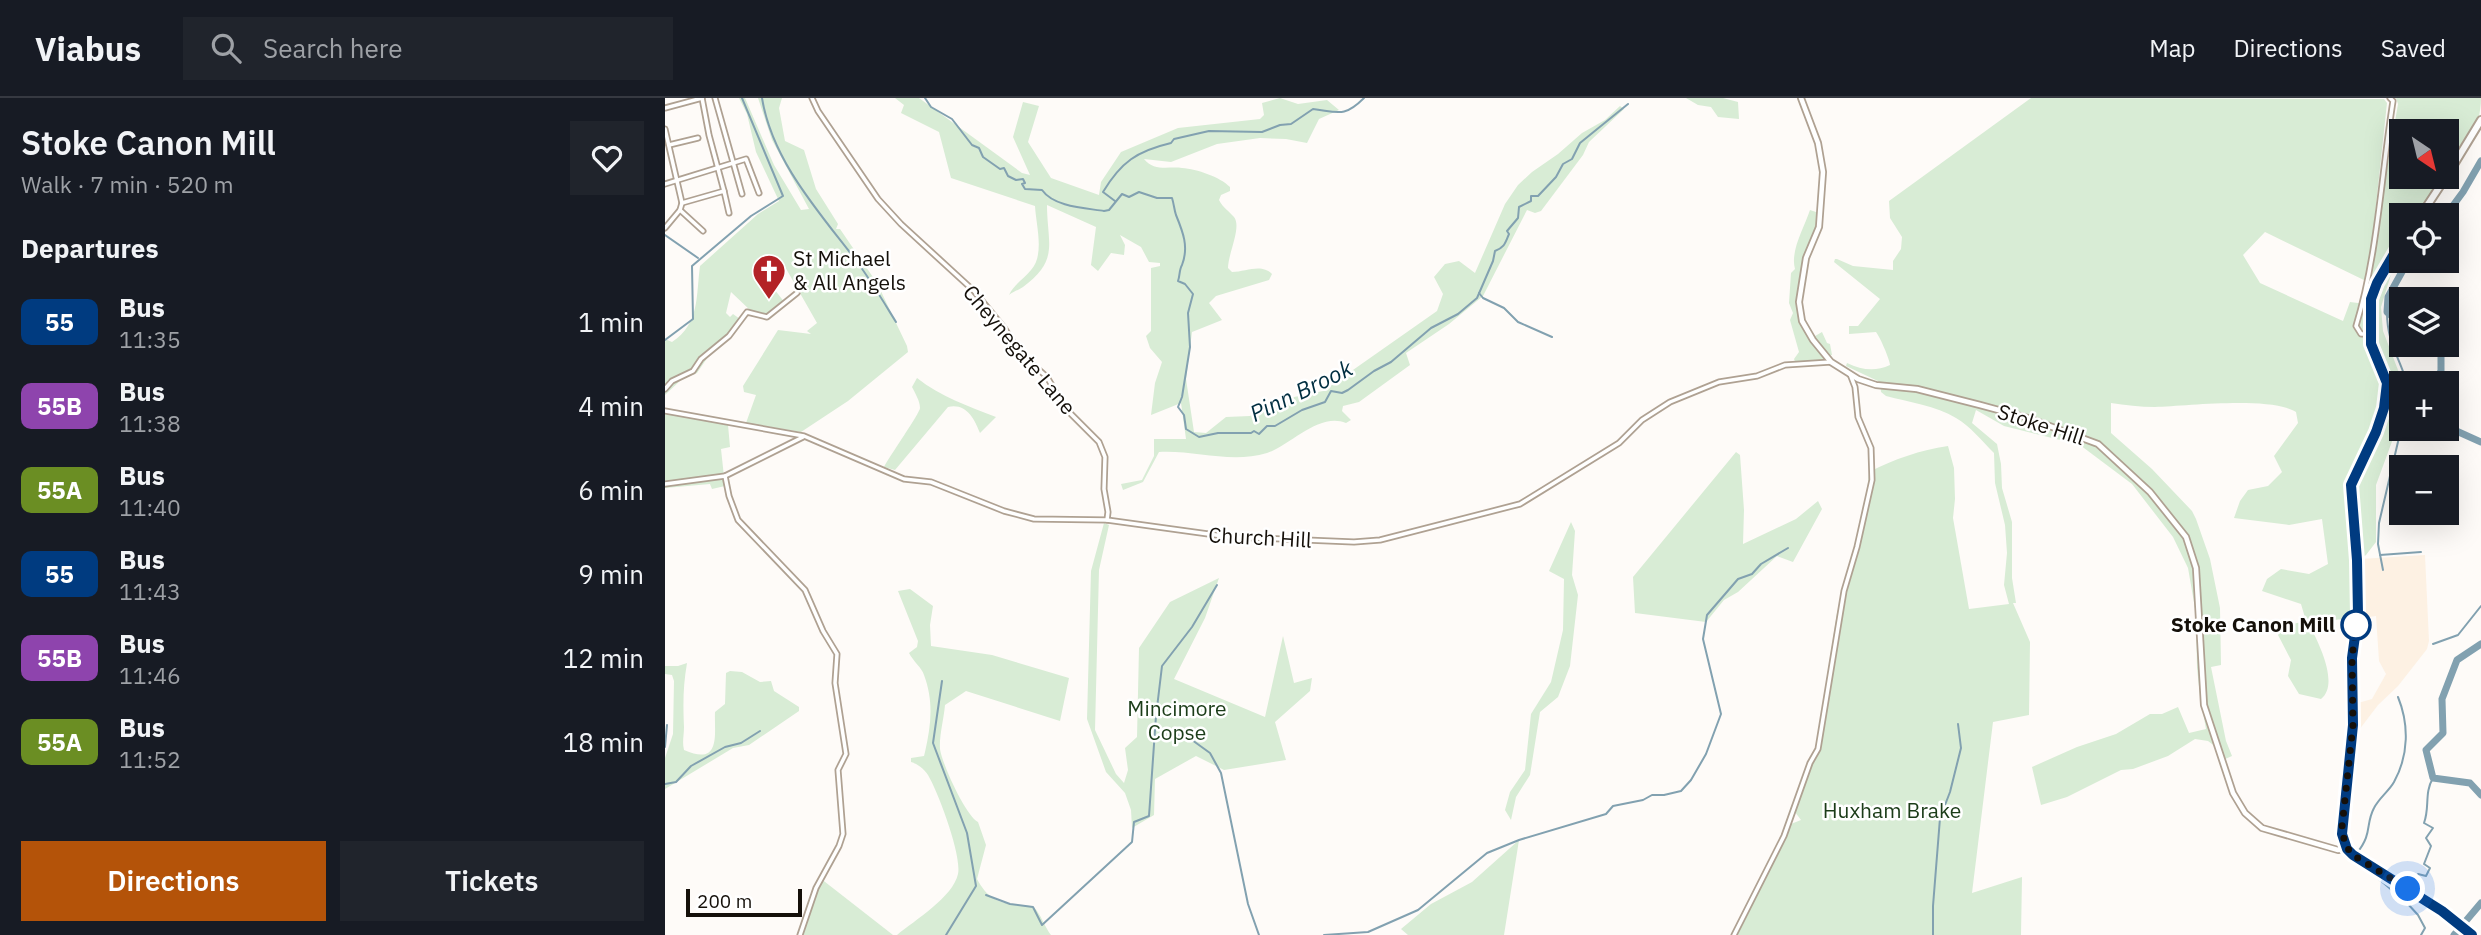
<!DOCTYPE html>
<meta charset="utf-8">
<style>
body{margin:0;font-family:"IBM Plex Sans",sans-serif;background:#20242c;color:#f1f3f6;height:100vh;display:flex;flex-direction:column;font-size:26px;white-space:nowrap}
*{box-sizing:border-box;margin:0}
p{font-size:23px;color:#9ea1a6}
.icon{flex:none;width:38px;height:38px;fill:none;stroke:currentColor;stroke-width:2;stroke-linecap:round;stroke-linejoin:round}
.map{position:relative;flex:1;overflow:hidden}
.side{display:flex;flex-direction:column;background:#171b24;width:665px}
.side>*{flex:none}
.badge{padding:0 14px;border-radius:10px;font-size:24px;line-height:46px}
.needle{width:46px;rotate:145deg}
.fabs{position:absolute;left:1724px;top:21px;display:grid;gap:14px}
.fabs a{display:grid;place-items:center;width:70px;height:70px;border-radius:0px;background:#171b24;box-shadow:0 7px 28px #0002;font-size:35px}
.scale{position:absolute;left:21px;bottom:18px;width:116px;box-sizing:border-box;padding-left:7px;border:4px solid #15100a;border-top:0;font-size:19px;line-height:24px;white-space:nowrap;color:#15100a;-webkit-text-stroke:5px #fff;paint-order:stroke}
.you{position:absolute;width:35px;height:35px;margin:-18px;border:5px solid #fff;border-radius:50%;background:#1a73e8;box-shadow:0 0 0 10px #1a73e833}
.map>.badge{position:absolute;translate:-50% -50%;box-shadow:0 0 0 4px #fff}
h2{padding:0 21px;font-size:26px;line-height:63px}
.round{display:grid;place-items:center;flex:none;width:74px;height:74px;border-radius:0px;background:#20242c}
.headline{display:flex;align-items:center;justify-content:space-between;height:119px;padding:0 21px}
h1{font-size:33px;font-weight:600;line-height:52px}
.cta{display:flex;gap:14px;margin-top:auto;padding:14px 21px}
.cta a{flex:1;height:80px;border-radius:0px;background:#b45309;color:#fff;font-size:28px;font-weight:600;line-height:80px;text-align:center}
.cta a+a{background:#20242c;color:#f1f3f6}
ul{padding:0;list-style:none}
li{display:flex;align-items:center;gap:21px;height:84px;padding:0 21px}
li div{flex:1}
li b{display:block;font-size:26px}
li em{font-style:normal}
li .badge{min-width:77px;font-weight:700;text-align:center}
header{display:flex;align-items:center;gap:42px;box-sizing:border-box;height:98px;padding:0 35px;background:#171b24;border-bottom:2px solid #363941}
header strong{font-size:33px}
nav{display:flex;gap:38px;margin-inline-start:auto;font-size:24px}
.search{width:490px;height:63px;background:#20242c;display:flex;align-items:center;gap:18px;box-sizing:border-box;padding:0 24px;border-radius:0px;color:#9ea1a6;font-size:26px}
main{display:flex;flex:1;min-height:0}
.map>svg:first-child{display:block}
</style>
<header>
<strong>Viabus</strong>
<div class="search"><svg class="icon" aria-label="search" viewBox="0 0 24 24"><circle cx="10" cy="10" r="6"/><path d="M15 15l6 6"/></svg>Search here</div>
<nav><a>Map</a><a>Directions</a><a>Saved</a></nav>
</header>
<main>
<section class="side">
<div class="headline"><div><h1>Stoke Canon Mill</h1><p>Walk · 7 min · 520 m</p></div><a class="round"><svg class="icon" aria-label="heart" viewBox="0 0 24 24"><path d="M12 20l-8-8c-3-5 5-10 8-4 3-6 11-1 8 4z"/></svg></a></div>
<h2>Departures</h2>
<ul>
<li><span class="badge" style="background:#003b80;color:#fff">55</span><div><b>Bus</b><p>11:35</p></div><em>1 min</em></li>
<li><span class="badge" style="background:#8e44ad;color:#fff">55B</span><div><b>Bus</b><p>11:38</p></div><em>4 min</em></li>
<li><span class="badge" style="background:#6b8e23;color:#fff">55A</span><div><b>Bus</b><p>11:40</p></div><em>6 min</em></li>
<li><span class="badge" style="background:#003b80;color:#fff">55</span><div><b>Bus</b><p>11:43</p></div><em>9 min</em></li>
<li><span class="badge" style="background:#8e44ad;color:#fff">55B</span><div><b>Bus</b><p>11:46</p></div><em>12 min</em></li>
<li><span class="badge" style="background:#6b8e23;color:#fff">55A</span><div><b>Bus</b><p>11:52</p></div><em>18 min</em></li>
</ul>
<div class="cta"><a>Directions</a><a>Tickets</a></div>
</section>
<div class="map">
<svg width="1816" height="837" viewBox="0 0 1816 837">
<rect width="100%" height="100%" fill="#fefbf8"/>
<path fill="#fdf1e3" d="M1760,457l4,86 -2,8 -29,37 -20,19 -19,25 -1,-27 14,-4 14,-25 -7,-13 -3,-45 -15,2 -1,-59z"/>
<g fill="#d8ecd5" fill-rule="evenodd">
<path d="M74,0h6l29,67 27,45 8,-1 -37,-69 -14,-42h24l-3,10 6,33 19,9 12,39 22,35 -2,5h4l37,54 30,63 1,6 -60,49 -47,31 -55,-9 10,-28 -12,-3 -1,-6 35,-56 33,4 -4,-3 10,-8 -37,-65 -19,14 24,31 -18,14 -16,-6 -20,-19 -5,21 4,4 3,-3 7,5 -16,20 1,3 -15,12 -13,19 -15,6 -17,16v-56l7,3c28,-18 24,-47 28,-76l58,-52 21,-13 -23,-49 -9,-38z"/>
<path d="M230,0h24l103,75 8,2 -17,-38 10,-35 16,4 -11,36 23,36 48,17 2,-13 20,-30 57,-24 82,-9 4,-4 -2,-12 18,-5 18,6 29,-4 12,10 -20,9 -12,24 -21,-4 -26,-1 -43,6 -46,18 -27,-3c10,13 25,7 38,9 15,1 38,9 48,19v4l-9,4 -2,5c4,8 10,11 15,17 8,10 -6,37 -6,51l4,4c14,0 29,-9 40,2l-3,6 -53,16 -7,7 13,17 -30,12 -6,47 8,53 12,1 20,-16 24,-1 20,-14 53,-11 114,-80 6,-17 -9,-17 11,-13 14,-3 16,12 30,-69 13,-19 14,-13 26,-18 24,-21 23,-13 15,-14 4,3 -35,33 -6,13 -42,56 -6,2 -8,-3 -44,86 -34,28 -43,29 4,12 -51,37 -16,4 -1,5 9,9 -5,3c-27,-11 -55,22 -79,30 -36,11 -72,-3 -108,-1l-16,30 -20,8 -2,-6 21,-4 12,-24v-17h32l-5,-36 -30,12 4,-32 7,-21 -12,-14 -4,-12 5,-5v-63l9,-2v-3l-11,-1 -8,-15 -21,-12 5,10 -1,10 -13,-2 -13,18 -7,-6 5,-38 -49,-22c0,38 13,55 -24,82 -4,3 -9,4 -14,8 5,-11 15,-16 22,-25 14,-15 5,-45 4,-64l-84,-28 -12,-46 -38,-19 3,-8z"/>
<path d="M1021,0h37l15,4 1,17 -21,-2 -7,-10 -13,-2z"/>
<path d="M1366,0l353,1 3,4 -19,176 30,-175 -2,-6h85c0,31 -17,52 -34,77v-44h-46v46h44l-26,38h-18v27l-20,65 2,24 20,52h-2v22l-7,31 -18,49v57l-10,13 -12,9 -1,56c-14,-1 -31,-1 -41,10 8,16 27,55 9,69l-22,-5 -11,-18 3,-16 -13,-25 6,-9 22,-5 -5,-17 -39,-13 5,-12 14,-10 28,5 19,-10 -6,-45 -33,6 -55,-7 6,-17 8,-11 20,-4 14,-14 -8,-16 24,-33 -2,-11c-25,-16 -110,-6 -141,-5 -15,0 -30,-2 -44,-4v30l41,36 40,42 4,8 14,40 10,49 1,57 -10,2 15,74 6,15 -9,4 -3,-10 -12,-9 -13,-2 -27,17 -35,13 -12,1 -54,27 -26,8 -9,-38 45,-20 39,-13 34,-20h12l16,-7 11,26 17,-4 -6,-33 -3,-28 -1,-54 -8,-46 -15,-31 -41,-53 -52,-39 -76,-19 -28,-16 -4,13 25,21 4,20 1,24 10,34v56l4,25h-3l17,39 -1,73 -36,7 -21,171 50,-16 -1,58h-287l57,-111 10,-4 -6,-8 21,-64 21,-135 28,-100 4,-41c26,-13 51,-22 79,-26l6,22 1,31 -2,19 16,91 40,-5 -5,-19 3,-32 -2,-28 -10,-42 -1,-30c-12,-12 -23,-26 -38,-35 -20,-12 -47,-16 -70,-22l-5,-4 -1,-10 -34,-16 1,-3c15,7 28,9 43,2 0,-5 -10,-28 -14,-33l-27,2v-8h9l22,-27 -46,-37 1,-3h2l16,7 40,4v-9l8,-12 1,-12 -12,-19 -1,-17zM1600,134l103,50 -5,18 3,4 -16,-2 -7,19 -83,-38 -17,-28z"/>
<path d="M1145,112l9,3c-2,15 -7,27 -13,41 -12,29 -10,58 4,85l12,-7 5,11 3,1 2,11 -5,1v7l-30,4 -3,-8 5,-7 -9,-32 3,-7 -4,-10 2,-30 4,-4c-5,-18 9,-41 15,-59z"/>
<path d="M252,280c24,19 51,28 79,39l-16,16c-6,-15 -14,-30 -32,-26l-53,63 -11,-3c5,-10 36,-54 36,-59 0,-7 -5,-15 -8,-21z"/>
<path d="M0,315l63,12 2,22 -9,2 4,37 -13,3 -2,-5 -45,4z"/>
<path d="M1071,354l4,3 4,55 -1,34 53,-25 22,-18 4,8 -29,53 -16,-6 -39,36 -14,8 -18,22 -71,-9 -2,-36z"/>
<path d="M906,424l4,9 -3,44 6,20 -8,71 -12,31 -18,15 -10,63 -14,22 -5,23 -6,-10 5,-18 15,-22 6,-56 20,-32 12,-52 1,-51 -15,-8z"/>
<path d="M439,425l5,2 -10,45 -4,160 21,44 8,9 4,-13 -3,-22 12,-11 2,-89 31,-46 49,-24 -14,40 -31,61 91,38 18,-81 11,47 18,-5 -2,13 -35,31 11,38 -62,10 -28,-14 -41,23 -1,36 -22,13 -1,-18 -6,-17 -19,-21 -19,-53 4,-148z"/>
<path d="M245,491l23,17 -3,19 1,21 61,9 77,23 -9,43 -94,-30 -21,14c-1,13 -6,31 -5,44 2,15 26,67 38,73l8,23 -9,34c10,18 18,23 39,26 5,1 13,0 17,2 6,3 12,21 18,28h-154c18,-15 56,-38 61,-61 4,-19 -20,-82 -30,-99 -4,-6 -10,-11 -17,-13v-4l13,-2 1,-4c6,-27 9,-50 -1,-77 -2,-7 -11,-14 -15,-22l8,-6 1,-6 -20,-50z"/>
<path d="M22,565c-4,23 -4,41 -3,64 0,8 -2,15 0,23 38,17 30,-17 31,-38l10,-8 1,-31 4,-2 12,1 18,10 11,-1 3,10 25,16v4l-50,34 -16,3 -68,41v-31l8,-24 1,-53 -2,-6 -7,-1v-8h13z"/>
<path d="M854,742l-15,95h-96l-7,-6 30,-25 41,-22z"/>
<path d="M155,780l73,57h-95l16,-48z"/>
</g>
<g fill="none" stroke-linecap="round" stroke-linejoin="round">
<g stroke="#82a1b0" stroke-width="2">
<path d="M97,0c10,62 56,113 93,161 15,20 28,42 41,63"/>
<path d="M260,0l6,9 21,12 20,26 7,3 4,9 17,12 4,-1 4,8 8,4 7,-1 2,4 -3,1 3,5 17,1c12,17 43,18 62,21l5,-1 13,-16 7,3 10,-5 18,6h15c2,6 2,11 4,17 7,17 13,32 6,50 -3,5 -2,11 -4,16l7,3 8,10 -5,19 2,34 -8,50 -4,10 6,8 2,14 13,8 19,-4h33l3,-2 5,3 8,-8h8l27,-16 23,-8 6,-11 11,2 6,-3 26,-19 17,-9 40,-34 27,-14 19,-16 16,-37 2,-10c10,-4 10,-8 14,-17l-2,-3 11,-13 1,-11 12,-6v-5h7l18,-19 7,-13 9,-5 8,-16 48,-39"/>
<path d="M450,103l-12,-9c18,-30 34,-41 68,-49l3,-4 35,-8 53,1 18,-7 11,-1 22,-15c25,3 31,9 51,-11"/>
<path d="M0,137l33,23"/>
<path d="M814,195l4,5 21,10 14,14 34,15"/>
<path d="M1722,214c0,31 12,44 20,71"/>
<path d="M0,242l28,-21 -1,-53 59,-50 32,-20 -41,-98"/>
<path d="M1730,361l12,8"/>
<path d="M1715,457l41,-3"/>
<path d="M1718,472l-5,-26 1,-21 22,-94"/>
<path d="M1768,546l25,-9 23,-29"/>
<path d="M277,583l-9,62 34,90 9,53 -30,49"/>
<path d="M490,629l37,13 18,13 11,20 27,131 11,31"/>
<path d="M0,649l2,-22"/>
<path d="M0,686l11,-2 15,-16 34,-19 16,-4 19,-12"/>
<path d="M1692,755c16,-20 8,-28 17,-45 5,-10 15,-17 20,-26 15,-27 15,-58 4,-85"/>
<path d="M1695,765l47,40 11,12 7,13 -4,7"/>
<path d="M1747,791l6,-15 8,2 4,-8 -6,-4 7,-18 -5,-8 7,-10 -9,-5c6,-16 0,-30 9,-45"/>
<path d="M321,797l24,9 23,3 9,18 90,-83 2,-20 15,-6 7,-100 6,-50 30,-39 25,-42"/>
<path d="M659,837l44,-3 50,-22 69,-57 32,-13 87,-26 7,-8 30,-6 9,-5h12l17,-4 10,-11 15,-26 15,-40 -18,-75 4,-24 31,-36 14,-5 9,-10 27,-16"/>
<path d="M1268,837v-29l7,-88 10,-26 11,-44 -3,-24"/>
</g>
<g stroke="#82a1b0" stroke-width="7">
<path d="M1781,117l17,-23 18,-31"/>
<path d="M1736,226l-14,-12 1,-15 20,-36"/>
<path d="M1768,247l8,8v18l-7,12"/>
<path d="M1782,324l5,7 29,13"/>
<path d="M1816,546l-24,16 -15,39 1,34 -17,17 7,28 37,5 11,12"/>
<path d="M1789,837l27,-32"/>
</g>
<defs>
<g id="minor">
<path d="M37,0l7,37 15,56"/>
<path d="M50,0l27,96"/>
<path d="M147,0l6,13 60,88 23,25 73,67 31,38 15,24 27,24 19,32 33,33 6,15 -1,32 4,23 -1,8"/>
<path d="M0,10l37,-10"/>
<path d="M0,31l17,74 -2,7 -15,18"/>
<path d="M4,47l29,-7"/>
<path d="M0,86l81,-25 13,34"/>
<path d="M17,105l42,-12 5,22"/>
<path d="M15,112l23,21"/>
<path d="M1705,236h-9l-5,-8c22,-73 25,-149 37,-225l-3,-3"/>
<path d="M0,291l7,-8 21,-10 8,-12 28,-23 18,-24 20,5 30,-24"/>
<path d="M0,313l139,25 100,43 27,3 73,29 30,8 73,1 123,17 124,5 26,-2 140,-36 99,-61 23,-23 28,-18 49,-20 38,-6 28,-11 46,-3"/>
<path d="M60,378l4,20 9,24 67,70 18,41 14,23 -2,29 11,71 -8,16 5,64 -4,12 -23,42 -16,47"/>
<path d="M0,386l60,-8 78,-39"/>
<path d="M1069,837l50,-99 26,-73 8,-14 26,-158 13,-44 15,-67 -1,-32 -13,-31 -3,-30 -5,-13"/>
</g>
<path id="tertiary" d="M1136,0l17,45 5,29 -4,55 -13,31 -7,44 3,19 11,19 18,22 27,17 18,6 41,4 63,16 48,13 70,26 52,48 36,45 10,31 8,137 29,88 12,20 17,15 76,22 9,-1"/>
<g id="primary">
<path d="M1782,78l34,-56"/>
<path d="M1756,117l25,-38"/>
<path d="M1736,144l-24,41 -6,16v45l16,39 -3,25 -8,24 -25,53 6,75 1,54 -6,44 1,67 -11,109 5,15 6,6 89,56 31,24"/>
</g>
</defs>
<use href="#minor" stroke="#afa192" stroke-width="7"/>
<use href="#tertiary" stroke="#afa192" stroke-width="8"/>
<use href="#primary" stroke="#afa192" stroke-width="10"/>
<use href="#minor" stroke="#fff" stroke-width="3.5"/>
<use href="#tertiary" stroke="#fff" stroke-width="4.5"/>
<use href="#primary" stroke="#fff" stroke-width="6"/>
</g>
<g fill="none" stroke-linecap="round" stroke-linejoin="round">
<defs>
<path id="line" d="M1736,144l-24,41 -6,16v45l16,39 -3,25 -8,24 -25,53 6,75 1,54 -6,44 1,67 -11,109 5,15 6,6 89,56 30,24"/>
</defs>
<use href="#line" stroke="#fff" stroke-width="16"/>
<use href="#line" stroke="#003b80" stroke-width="10"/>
<path stroke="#15100a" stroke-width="7" stroke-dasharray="0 12.6" d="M1691,527l-4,33 1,67 -11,102 3,18 8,10 55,34"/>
</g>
<defs>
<symbol id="church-pin" viewBox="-11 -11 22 30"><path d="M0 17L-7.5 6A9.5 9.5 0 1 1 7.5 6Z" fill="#b32226" stroke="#fff"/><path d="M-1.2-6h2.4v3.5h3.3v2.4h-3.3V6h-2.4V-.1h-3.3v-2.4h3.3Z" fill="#fff"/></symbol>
</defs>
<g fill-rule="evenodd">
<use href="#church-pin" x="85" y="154" width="38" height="52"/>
</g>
<circle fill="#fff" stroke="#003b80" stroke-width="3.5" cx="1691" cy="527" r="14"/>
<g text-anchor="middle" stroke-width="5" stroke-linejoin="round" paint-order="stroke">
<g font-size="21" fill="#15100a" stroke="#fff" text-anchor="start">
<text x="128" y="168">St Michael<tspan x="128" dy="24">&amp; All Angels</tspan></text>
</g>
<g font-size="21" fill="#15100a" stroke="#fff">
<text transform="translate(354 252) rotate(50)" y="7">Cheynegate Lane</text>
<text transform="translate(1376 327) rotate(18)" y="7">Stoke Hill</text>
<text transform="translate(595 440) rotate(3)" y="7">Church Hill</text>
</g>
<g font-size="21" font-weight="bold" fill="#15100a" stroke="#fff" text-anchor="end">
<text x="1670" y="534">Stoke Canon Mill</text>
</g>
<g font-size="21" fill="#1b3c18" stroke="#fff">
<text x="512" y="618">Mincimore<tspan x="512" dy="24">Copse</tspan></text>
<text x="1227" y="720">Huxham Brake</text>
</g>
<g font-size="23" font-style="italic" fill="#002e40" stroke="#fff">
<text transform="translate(636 293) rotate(-26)" y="8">Pinn Brook</text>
</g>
</g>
</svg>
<div class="fabs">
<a><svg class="needle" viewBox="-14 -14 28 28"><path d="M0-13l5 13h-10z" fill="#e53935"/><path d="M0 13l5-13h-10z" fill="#9ea1a6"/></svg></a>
<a><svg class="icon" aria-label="locate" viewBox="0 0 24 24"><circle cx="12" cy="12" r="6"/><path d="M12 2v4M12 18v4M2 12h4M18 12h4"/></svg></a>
<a><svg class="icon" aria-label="layers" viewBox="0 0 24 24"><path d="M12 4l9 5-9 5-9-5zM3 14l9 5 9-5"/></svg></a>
<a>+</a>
<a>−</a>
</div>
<div class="scale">200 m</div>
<div class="you" style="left:1743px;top:791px"></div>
</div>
</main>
